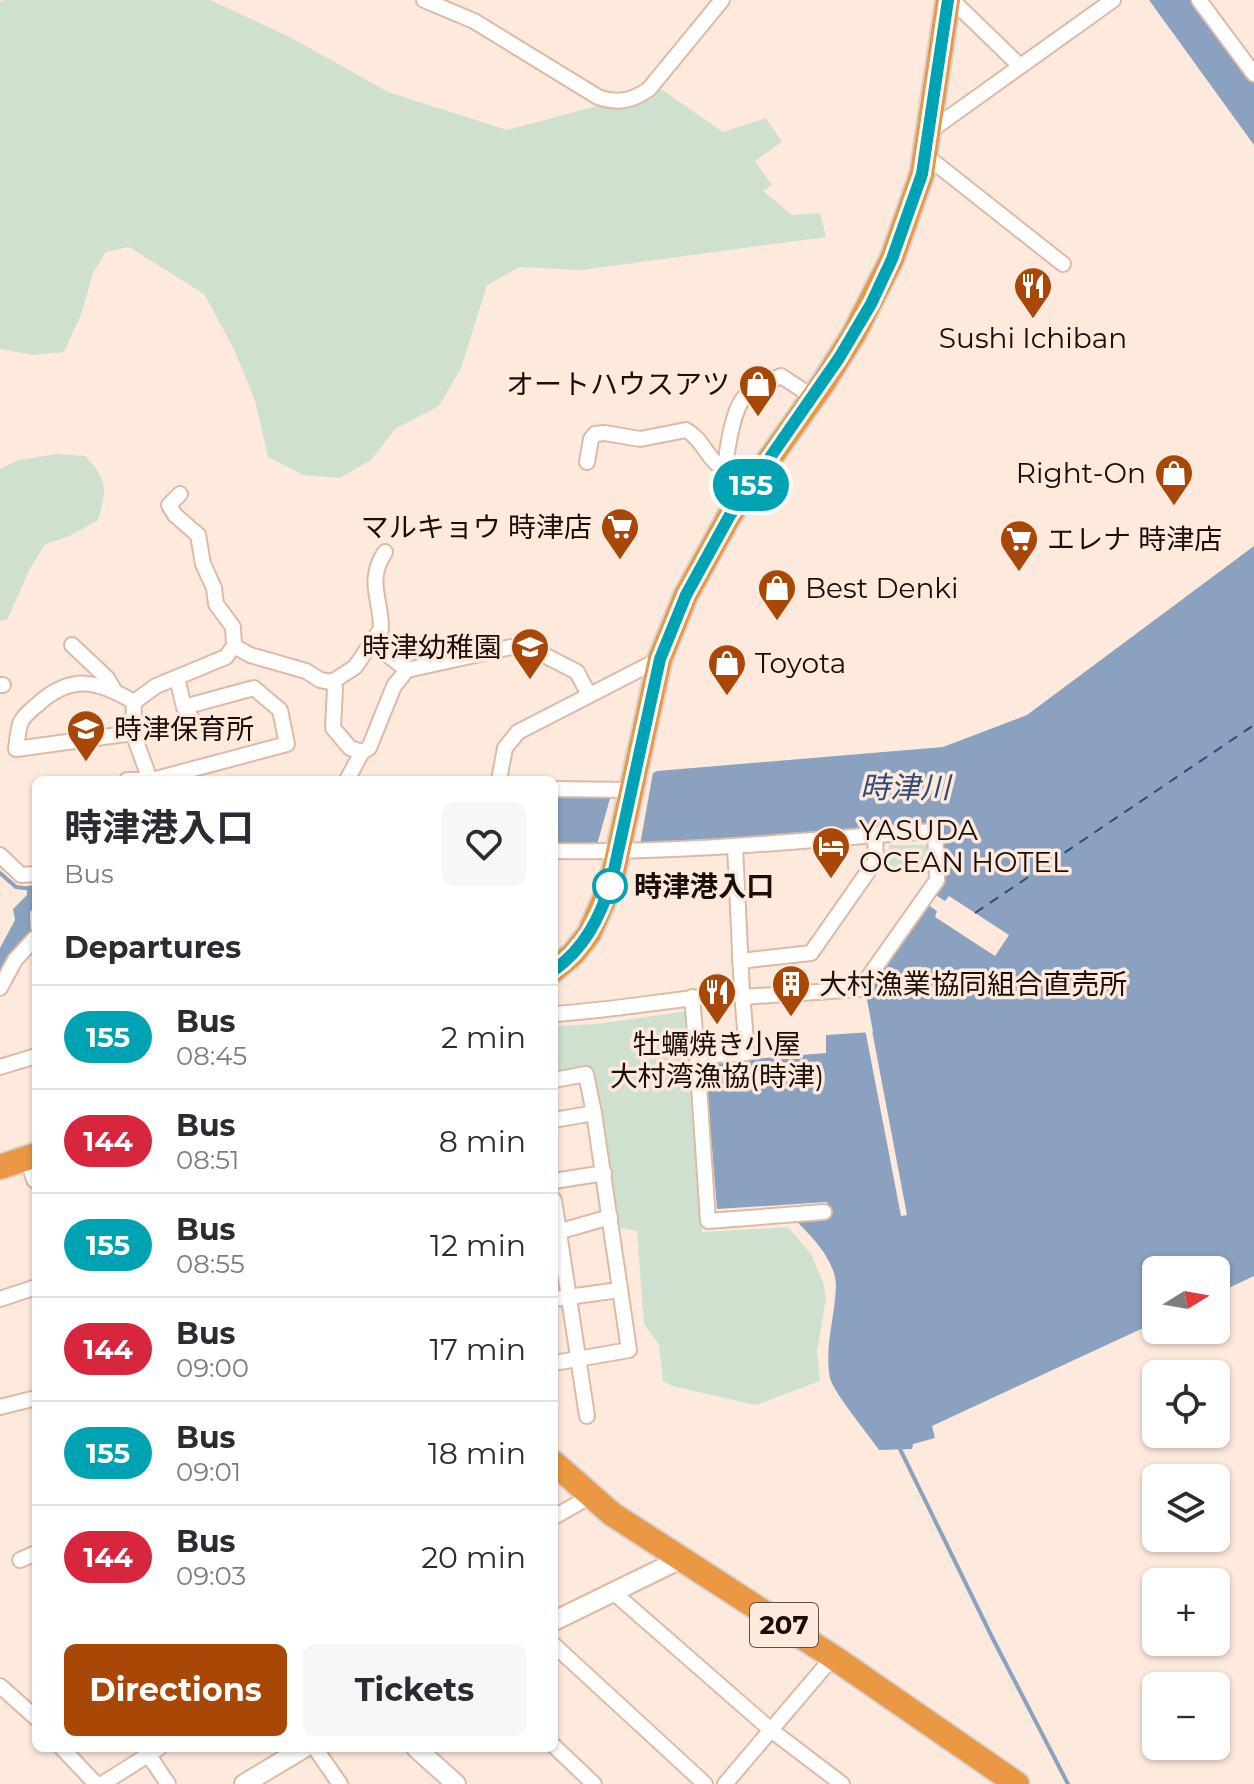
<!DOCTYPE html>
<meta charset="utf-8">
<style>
body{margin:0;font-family:Montserrat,"Noto Sans JP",sans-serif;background:#f7f7f7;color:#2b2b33;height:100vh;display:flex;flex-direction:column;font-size:30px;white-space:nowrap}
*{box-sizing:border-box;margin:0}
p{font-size:26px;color:#7c7c81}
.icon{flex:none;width:44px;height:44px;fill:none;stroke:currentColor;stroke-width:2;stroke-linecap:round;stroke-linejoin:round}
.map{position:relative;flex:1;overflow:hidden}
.sheet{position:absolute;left:32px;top:776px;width:526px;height:976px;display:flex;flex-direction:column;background:#fff;border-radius:12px;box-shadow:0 2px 6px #0004}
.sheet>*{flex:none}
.badge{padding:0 16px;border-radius:26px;font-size:28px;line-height:52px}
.needle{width:52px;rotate:79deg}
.buttons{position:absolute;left:1142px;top:1256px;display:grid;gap:16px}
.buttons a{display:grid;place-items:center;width:88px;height:88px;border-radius:12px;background:#fff;box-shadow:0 2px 6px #0004;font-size:40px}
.map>.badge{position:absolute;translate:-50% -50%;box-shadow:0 0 0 4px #fff}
h2{padding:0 32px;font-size:30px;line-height:72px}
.round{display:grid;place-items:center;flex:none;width:84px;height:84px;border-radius:12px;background:#f7f7f7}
.headline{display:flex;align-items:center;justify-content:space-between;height:136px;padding:0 32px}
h1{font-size:38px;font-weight:700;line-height:60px}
.primary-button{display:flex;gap:16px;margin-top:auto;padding:16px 32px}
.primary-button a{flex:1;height:92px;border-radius:12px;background:#a94806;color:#fff;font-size:32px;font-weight:700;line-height:92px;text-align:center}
.primary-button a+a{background:#f7f7f7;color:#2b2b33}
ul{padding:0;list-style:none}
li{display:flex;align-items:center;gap:24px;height:104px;padding:0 32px;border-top:2px solid #e1e1e2}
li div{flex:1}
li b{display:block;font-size:30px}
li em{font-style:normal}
li .badge{min-width:88px;font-weight:700;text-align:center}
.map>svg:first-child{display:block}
</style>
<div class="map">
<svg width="1254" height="1784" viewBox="0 0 1254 1784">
<rect width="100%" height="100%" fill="#fee9dd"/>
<g fill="#cfe1ce">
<path d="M4,0h206l80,37 98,55 119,38 154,-41 62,43 43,-14 16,24 -27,19 17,24 -9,6 29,24 28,-2 6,24 -245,33 -61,-3 -33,18 -26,83 -22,38 -44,23 -24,31 -31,18 -37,-3 -35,-18 -13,-56 -21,-52 -30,-55 -75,-47 -23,5 -13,21 -12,42 -17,37 -31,3 -33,-6v-347z"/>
<path d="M57,454l28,2c23,24 22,33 13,64l-28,16 -25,8 -15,25 -23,51 -7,1v-152l19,-9z"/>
<rect x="889" y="845" width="39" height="22"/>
<path d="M688,1011l14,221 86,-5 23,27 12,28 3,17 -9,52 3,30 -64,24 -84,-19 -9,-5 -4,-36 -15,-21 -7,-93 -18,-3 -15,-109 -7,-7 -5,-34 -38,5v-57l43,-2z"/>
</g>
<g fill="#8aa1bf">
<path d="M1149,0h46l59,80v65z"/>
<path d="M1254,546v730l-38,18v-24h-60v52l-224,104 3,12 -22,6 -1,5 -33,1c-10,-15 -46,-58 -49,-72 -6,-30 5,-61 6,-92 0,-25 -25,-51 -42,-67l36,-2 -3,-15 -110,7 -12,-146 121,-10v-18l47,-3 -7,-38 77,-113 1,-57 -350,23 -40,-1v-50l51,1 52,-26 286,-24 84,-32z"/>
<path d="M36,885v21l-6,6 1,23 -31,43v-30l15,-28 -2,-11 14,-14v-9z"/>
</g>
<g fill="#fee9dd">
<path d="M654,767l-14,78 -44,3 17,-60z"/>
<path d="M931,892l14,9 4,-5 60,39 -14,21 -60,-39 2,-6 -13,-9z"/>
<path d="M868,1025h3l36,190 -6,1 -36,-187 3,-1z"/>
</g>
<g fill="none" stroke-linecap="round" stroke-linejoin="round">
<g stroke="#8aa1bf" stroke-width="4">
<path d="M0,873l16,14 16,2"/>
<path d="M899,1447l93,190 76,147"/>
</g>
<path stroke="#2d4d77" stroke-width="2" stroke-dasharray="10 8" stroke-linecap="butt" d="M975,913l279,-188"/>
<defs>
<g id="minor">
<path d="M424,0l50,21 124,76c20,7 34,4 51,-8l73,-89"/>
<path d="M952,0l67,65"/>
<path d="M1199,0l55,74"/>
<path d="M930,131l183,-131"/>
<path d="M925,155l138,109"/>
<path d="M587,462l4,-23 4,-5 10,-1 35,6 46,-9c18,10 20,29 40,41"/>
<path d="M739,503c-3,-5 -9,-11 -11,-16 -7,-17 4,-74 15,-88 9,-12 25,-17 38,-23l32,21"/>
<path d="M371,642l36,28"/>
<path d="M72,645l35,33 7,12"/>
<path d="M234,646l16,9 56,16 14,9 12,2 23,-15 26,-38c0,-32 -15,-47 4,-77"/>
<path d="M177,678l7,29 12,18"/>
<path d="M332,682l3,6 -2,40 17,20 12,4"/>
<path d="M0,685h3"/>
<path d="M133,733l-117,16c1,-8 2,-17 4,-25 3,-8 11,-14 17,-19 34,-31 60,-25 97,-3"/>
<path d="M127,780h22"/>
<path d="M150,780l-17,-47 1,-31 22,-16 70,-29 8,-11 -1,-19 -17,-23 -2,-16 -11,-24 -5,-29 -23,-20 -6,-10 11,-11"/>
<path d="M152,780l135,-36 -7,-34 -26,-22 -70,19"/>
<path d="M347,780l15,-28 7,-4 25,-62 13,-16 104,-23 13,1 20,7 33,17 12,23"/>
<path d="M499,780l6,-32 13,-16 142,-73"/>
<path d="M554,789l77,1"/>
<path d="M554,851c107,2 214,-7 321,-16l1,25 -65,93 -71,8"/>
<path d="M0,855l21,20 15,-1"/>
<path d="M0,988l15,-28 21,-23"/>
<path d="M742,993l5,60 -50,3 11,165 116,-9"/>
<path d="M692,997l5,59"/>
<path d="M743,997l117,-8 77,-109 -2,-49 -60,4"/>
<path d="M554,1014c63,-4 125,-16 188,-21l-7,-147"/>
<path d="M0,1067l36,-11"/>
<path d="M554,1080l32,-6 8,39"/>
<path d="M554,1120l40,-7 35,237 -75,13"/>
<path d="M554,1181l50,-8"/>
<path d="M554,1200l33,216"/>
<path d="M554,1233l56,-16"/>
<path d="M0,1299l36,-12"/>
<path d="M554,1299l65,-9"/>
<path d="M0,1407l36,-9"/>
<path d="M554,1517l37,-21"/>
<path d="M20,1560l16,-7"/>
<path d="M613,1592l158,138 71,54"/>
<path d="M554,1645l151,139"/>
<path d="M0,1686l36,32"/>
<path d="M554,1746l40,38"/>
<path d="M62,1748l34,36"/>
<path d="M144,1748l24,36"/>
<path d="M315,1748l25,36"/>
<path d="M102,1784l57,-36"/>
<path d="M725,1784l108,-127"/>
</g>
<g id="tertiary">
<path d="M29,1158l7,21"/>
<path d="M554,1621l127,-62"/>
<path d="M416,1748l40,36"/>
<path d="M244,1784l60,-36"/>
</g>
<g id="trunk">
<path d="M554,970l19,-16 16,-20 22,-50 49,-225 26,-64 44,-80 94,-133 30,-48 38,-75 30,-85 26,-174"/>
<path d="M0,1167l36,-12"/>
<path d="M554,1463l58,51 221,143 184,127"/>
</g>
</defs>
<use href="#minor" stroke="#dcbaa7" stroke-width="18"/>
<use href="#tertiary" stroke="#dcbaa7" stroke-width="22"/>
<use href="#trunk" stroke="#d6d4d3" stroke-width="28"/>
<use href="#minor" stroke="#fff" stroke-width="14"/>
<use href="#tertiary" stroke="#fff" stroke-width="18"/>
<use href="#trunk" stroke="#ea9844" stroke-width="24"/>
</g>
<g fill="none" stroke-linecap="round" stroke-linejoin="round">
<defs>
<path id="line" d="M554,970c31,-22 45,-52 57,-86l49,-225 26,-64 44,-80 109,-157 32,-54 21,-45 30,-85 26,-174"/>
</defs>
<use href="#line" stroke="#fff" stroke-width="18"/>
<use href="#line" stroke="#00a3b4" stroke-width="12"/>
</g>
<defs>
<symbol id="restaurant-pin" viewBox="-11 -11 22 30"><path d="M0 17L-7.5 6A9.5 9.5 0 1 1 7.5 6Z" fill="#a94806" stroke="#fee9dd"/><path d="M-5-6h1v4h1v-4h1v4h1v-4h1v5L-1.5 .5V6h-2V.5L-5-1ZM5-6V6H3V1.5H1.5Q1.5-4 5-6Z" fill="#fff"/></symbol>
<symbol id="shop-pin" viewBox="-11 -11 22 30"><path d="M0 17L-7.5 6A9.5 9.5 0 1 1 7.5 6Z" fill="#a94806" stroke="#fee9dd"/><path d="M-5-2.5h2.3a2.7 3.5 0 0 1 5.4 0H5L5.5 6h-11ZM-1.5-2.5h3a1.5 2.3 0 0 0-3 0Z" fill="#fff"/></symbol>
<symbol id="supermarket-pin" viewBox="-11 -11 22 30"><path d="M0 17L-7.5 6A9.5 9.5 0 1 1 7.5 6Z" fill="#a94806" stroke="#fee9dd"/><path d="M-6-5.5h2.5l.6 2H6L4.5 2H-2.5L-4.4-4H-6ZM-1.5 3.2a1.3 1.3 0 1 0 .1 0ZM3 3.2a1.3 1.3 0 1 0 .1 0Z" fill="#fff"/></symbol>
<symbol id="school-pin" viewBox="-11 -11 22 30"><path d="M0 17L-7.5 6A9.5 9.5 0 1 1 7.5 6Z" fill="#a94806" stroke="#fee9dd"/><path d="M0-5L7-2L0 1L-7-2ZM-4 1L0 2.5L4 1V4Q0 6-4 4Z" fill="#fff"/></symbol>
<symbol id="hotel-pin" viewBox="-11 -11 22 30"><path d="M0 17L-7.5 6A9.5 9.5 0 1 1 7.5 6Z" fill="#a94806" stroke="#fee9dd"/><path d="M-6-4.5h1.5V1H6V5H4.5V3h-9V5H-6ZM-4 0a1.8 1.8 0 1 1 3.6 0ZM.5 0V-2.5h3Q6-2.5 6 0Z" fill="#fff"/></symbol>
<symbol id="building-pin" viewBox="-11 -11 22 30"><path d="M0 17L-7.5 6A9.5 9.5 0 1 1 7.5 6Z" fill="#a94806" stroke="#fee9dd"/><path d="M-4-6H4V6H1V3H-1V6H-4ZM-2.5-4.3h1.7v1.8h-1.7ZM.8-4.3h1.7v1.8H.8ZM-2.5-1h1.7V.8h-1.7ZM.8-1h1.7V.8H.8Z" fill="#fff"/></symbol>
</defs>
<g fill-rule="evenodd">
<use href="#restaurant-pin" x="1011" y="264" width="44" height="60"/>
<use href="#shop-pin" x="736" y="362" width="44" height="60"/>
<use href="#shop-pin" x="1152" y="451" width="44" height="60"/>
<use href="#supermarket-pin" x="598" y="505" width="44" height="60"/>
<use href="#supermarket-pin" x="997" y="517" width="44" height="60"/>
<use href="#shop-pin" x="755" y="566" width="44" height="60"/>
<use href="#school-pin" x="508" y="625" width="44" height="60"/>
<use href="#shop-pin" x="705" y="641" width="44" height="60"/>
<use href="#school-pin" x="64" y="707" width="44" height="60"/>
<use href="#hotel-pin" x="809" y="824" width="44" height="60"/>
<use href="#building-pin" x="769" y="962" width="44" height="60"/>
<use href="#restaurant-pin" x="695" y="970" width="44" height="60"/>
</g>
<circle fill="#fff" stroke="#00a3b4" stroke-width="4" cx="610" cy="886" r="16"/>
<g text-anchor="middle" stroke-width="7" stroke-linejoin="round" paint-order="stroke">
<rect fill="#fee9dd" stroke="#5e5048" stroke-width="2" x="750" y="1603" width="68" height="44" rx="6"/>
<g font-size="26" font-weight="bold" fill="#190e08">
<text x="784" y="1634">207</text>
</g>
<g font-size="28" fill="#190e08" stroke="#fee9dd" text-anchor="start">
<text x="1033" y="348" text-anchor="middle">Sushi Ichiban</text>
<text x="730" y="394" text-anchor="end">オートハウスアツ</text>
<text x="1146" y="483" text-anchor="end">Right-On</text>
<text x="592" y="537" text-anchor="end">マルキョウ 時津店</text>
<text x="1047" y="549">エレナ 時津店</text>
<text x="805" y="598">Best Denki</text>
<text x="502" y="657" text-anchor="end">時津幼稚園</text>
<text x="755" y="673">Toyota</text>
<text x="114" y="739">時津保育所</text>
<text x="859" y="840">YASUDA<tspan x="859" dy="32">OCEAN HOTEL</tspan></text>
<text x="819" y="994">大村漁業協同組合直売所</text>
<text x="717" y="1054" text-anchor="middle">牡蠣焼き小屋<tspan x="717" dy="32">大村湾漁協(時津)</tspan></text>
</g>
<g font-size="28" font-weight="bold" fill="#190e08" stroke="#fee9dd" text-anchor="start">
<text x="634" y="896">時津港入口</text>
</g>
<g font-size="30" font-style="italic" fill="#2d4d77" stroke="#fee9dd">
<text x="905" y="798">時津川</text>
</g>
</g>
</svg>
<div class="buttons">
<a><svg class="needle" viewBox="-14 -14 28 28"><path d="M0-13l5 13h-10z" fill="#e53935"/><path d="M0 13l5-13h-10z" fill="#7c7c81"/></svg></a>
<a><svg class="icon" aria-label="locate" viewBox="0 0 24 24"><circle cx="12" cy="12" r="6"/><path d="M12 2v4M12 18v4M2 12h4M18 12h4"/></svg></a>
<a><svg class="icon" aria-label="layers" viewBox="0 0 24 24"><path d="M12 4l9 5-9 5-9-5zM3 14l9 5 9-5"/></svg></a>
<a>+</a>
<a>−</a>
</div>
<b class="badge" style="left:751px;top:485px;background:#00a3b4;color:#fff">155</b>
<section class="sheet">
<div class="headline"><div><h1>時津港入口</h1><p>Bus</p></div><a class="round"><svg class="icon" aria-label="heart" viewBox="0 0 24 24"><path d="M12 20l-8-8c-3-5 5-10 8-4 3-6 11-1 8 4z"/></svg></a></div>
<h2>Departures</h2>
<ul>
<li><span class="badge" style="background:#00a3b4;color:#fff">155</span><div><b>Bus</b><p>08:45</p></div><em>2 min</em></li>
<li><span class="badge" style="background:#d7263d;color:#fff">144</span><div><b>Bus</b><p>08:51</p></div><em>8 min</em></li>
<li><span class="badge" style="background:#00a3b4;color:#fff">155</span><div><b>Bus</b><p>08:55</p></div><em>12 min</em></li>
<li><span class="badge" style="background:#d7263d;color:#fff">144</span><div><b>Bus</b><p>09:00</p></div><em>17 min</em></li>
<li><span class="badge" style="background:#00a3b4;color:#fff">155</span><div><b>Bus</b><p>09:01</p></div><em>18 min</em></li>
<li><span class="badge" style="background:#d7263d;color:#fff">144</span><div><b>Bus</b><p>09:03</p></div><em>20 min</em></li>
</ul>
<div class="primary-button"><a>Directions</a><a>Tickets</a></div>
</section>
</div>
